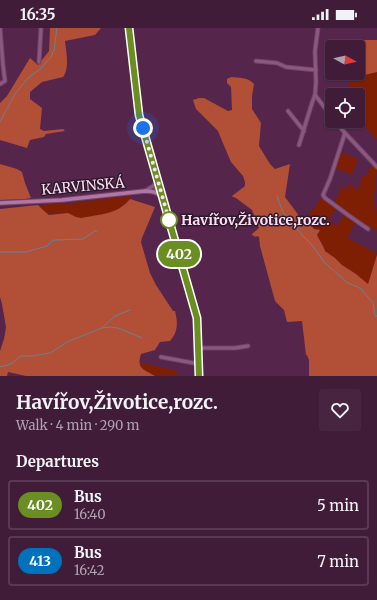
<!DOCTYPE html>
<meta charset="utf-8">
<style>
body{margin:0;font-family:Merriweather,serif;background:#472541;color:#f1f3f6;height:100vh;display:flex;flex-direction:column;font-size:15px;white-space:nowrap}
*{box-sizing:border-box;margin:0}
p{font-size:13px;color:#aea1ae}
.icon{flex:none;width:22px;height:22px;fill:none;stroke:currentColor;stroke-width:2;stroke-linecap:round;stroke-linejoin:round}
.map{position:relative;height:348px;overflow:hidden}
.details{display:flex;flex-direction:column;background:#401c39;flex:1}
.details>*{flex:none}
.badge{padding:0 8px;border-radius:13px;font-size:14px;line-height:26px}
.needle{width:26px;rotate:98deg}
.buttons{position:absolute;left:325px;top:12px;display:grid;gap:8px}
.buttons a{display:grid;place-items:center;width:40px;height:40px;border-radius:4px;background:#401c39;box-shadow:0 1px 3px #0004,0 0 0 1px #593a53;font-size:20px}
.you{position:absolute;width:20px;height:20px;margin:-10px;border:3px solid #fff;border-radius:50%;background:#1a73e8;box-shadow:0 0 0 6px #1a73e833}
.map>.badge{position:absolute;translate:-50% -50%;box-shadow:0 0 0 2px #fff}
h2{padding:0 16px;font-size:15px;line-height:36px}
.round{display:grid;place-items:center;flex:none;width:42px;height:42px;border-radius:4px;background:#472541}
.headline{display:flex;align-items:center;justify-content:space-between;height:68px;padding:0 16px}
h1{font-size:19px;font-weight:700;line-height:30px}
ul{padding:0;list-style:none}
li{display:flex;align-items:center;gap:12px;height:50px;margin:0 8px 6px;padding:0 8px;border:2px solid #593a53;border-radius:4px}
li div{flex:1}
li b{display:block;font-size:15px}
li em{font-style:normal}
li .badge{min-width:44px;font-weight:700;text-align:center}
.status{display:flex;justify-content:space-between;align-items:center;height:28px;padding:0 20px;background:#401c39;direction:ltr}
.status svg{height:11px;fill:currentColor}
.map>svg:first-child{display:block}
</style>
<div class="status"><b>16:35</b><svg viewBox="0 0 49 12"><path d="M0 12V9h3v3zM5 12V6h3v6zM10 12V3h3v9zM15 12V0h3v12zM26 1h20v11H26zM47 4h2v5h-2z"/></svg></div>
<div class="map">
<svg width="377" height="348" viewBox="0 0 377 348">
<rect width="100%" height="100%" fill="#55254c"/>
<g fill="#7e1e03">
<path d="M377,44v69l-19,-23v-23h-7l-3,-16z"/>
<path d="M340,124l18,7 -6,16 -17,-7z"/>
<path d="M372,136l5,5 -3,30 3,18v14l-17,-9 -26,-18 8,-18 5,3 3,-6 8,7 5,-15 3,1z"/>
<path d="M129,168l2,1c-6,17 -35,18 -50,21 -6,-1 -10,-4 -15,-5 -15,-2 -16,7 -28,-8l33,-2z"/>
<path d="M323,168l2,3 11,10 -8,11 9,6 8,-12 11,8 -9,16 30,15 -9,32 -12,-11 -14,-9 -7,-7 -10,-7c-1,-6 -5,-10 -8,-16l3,-4 -6,-2 -4,-5 -8,-1z"/>
<path d="M139,334l39,9 -2,5c-6,0 -14,0 -20,0 -6,-1 -16,-8 -17,-14z"/>
</g>
<g fill="#b24f37">
<path d="M50,0h51l-6,7 -30,6c1,10 5,28 -2,36l-21,5 -12,10v7l12,9 -2,21 4,2 19,-2 2,2 -19,3 -2,3 -14,3 -3,8 -27,-8v-37l7,-7 23,-38 8,7 11,-14z"/>
<path d="M363,12h14v32l-29,7 -3,-3v-3h13v-19l8,-3z"/>
<path d="M231,49c8,1 17,0 23,7l-2,12v13l9,14 -2,23 11,18 5,5 15,-5 -5,33 12,16 5,10 8,1 4,5 6,1 -3,5c3,6 6,10 8,16l10,7 7,7 14,9 12,10 9,-29v121h-68v-16l-2,-5h-1l-4,-34 -15,1 -3,-12 -9,-9 -15,-55 -1,-9 -2,-1 -1,1 -4,-2v-1l7,-6 -7,-18 -16,-12 -3,-1 -1,-1 13,-10v-4l-2,-6 -12,-14 -9,-21 -4,-10 -22,-22 -3,-9 6,-2h5l24,13 4,-1 -1,-23 -4,-4v-4z"/>
<path d="M0,136l17,5 5,3 3,11 6,15 -6,1 -25,1z"/>
<path d="M130,171l25,8 -13,31 -1,4 9,31 6,12 17,26h2c3,12 3,21 -5,30l-10,1 -5,8 -14,4c-5,15 3,15 14,22h-129l-18,-4 -1,4h-7v-25l4,-12 2,-12 -4,-23 -2,-7v-88l38,-4 6,6 5,4 19,-2 8,4 5,1c19,-4 36,-3 49,-19z"/>
</g>
<g fill="none" stroke-linecap="round" stroke-linejoin="round">
<g stroke="#6a8291" stroke-width="1">
<path d="M0,94l15,-28 13,-16 12,-9 11,-12 3,-7 3,-22"/>
<path d="M277,168l5,14 5,8 8,8 8,10 9,9 13,18 23,20 10,4 4,3 11,13 2,13h2"/>
<path d="M0,224h26l21,-6 6,-6h3l27,-1 12,-8h2"/>
<path d="M102,300l13,-12 15,-6"/>
<path d="M0,339l11,-3 10,-8h11l18,-3 19,-12 33,-13 8,-1 8,1 24,10"/>
</g>
<defs>
<g id="minor">
<path d="M129,0l10,87 24,83"/>
<path d="M318,0l-3,23 1,31 -1,13 17,22"/>
<path d="M256,33l21,2 9,4 30,3"/>
<path d="M39,34l2,-34"/>
<path d="M0,56l5,-3 -2,-16 -3,-37"/>
<path d="M288,83l16,20"/>
<path d="M335,93l10,12 32,34"/>
<path d="M345,105l-15,46 -7,16 2,3 23,17 20,14"/>
<path d="M299,117l13,-42 3,-8"/>
<path d="M145,163l8,-5 3,-3"/>
<path d="M156,164v-12"/>
<path d="M198,320h37l13,-2"/>
<path d="M161,329l38,7"/>
</g>
<path id="major" d="M0,175l62,-3 83,-9c9,0 15,2 18,10l34,117 2,58"/>
</defs>
<use href="#minor" stroke="#704568" stroke-width="5"/>
<use href="#major" stroke="#704568" stroke-width="5.5"/>
<use href="#minor" stroke="#8c5781" stroke-width="3"/>
<use href="#major" stroke="#b276a5" stroke-width="3.5"/>
</g>
<g fill="none" stroke-linecap="round" stroke-linejoin="round">
<defs>
<path id="line" d="M129,0l10,87 58,203 2,58"/>
</defs>
<use href="#line" stroke="#fff" stroke-width="9"/>
<use href="#line" stroke="#6b8e23" stroke-width="6"/>
<path stroke="#fcddf4" stroke-width="4" stroke-dasharray="0 7.2" d="M143,100l26,92"/>
</g>
<circle fill="#fff" stroke="#6b8e23" stroke-width="2" cx="169" cy="192" r="8"/>
<g text-anchor="middle" stroke-width="3" stroke-linejoin="round" paint-order="stroke">
<g font-size="14" fill="#fcddf4" stroke="#2e192a">
<text transform="translate(83 158) rotate(-5)" y="5">KARVINSKÁ</text>
</g>
<g font-size="14" font-weight="bold" fill="#fcddf4" stroke="#2e192a" text-anchor="start">
<text x="181" y="197">Havířov,Životice,rozc.</text>
</g>
</g>
</svg>
<div class="buttons">
<a><svg class="needle" viewBox="-14 -14 28 28"><path d="M0-13l5 13h-10z" fill="#e53935"/><path d="M0 13l5-13h-10z" fill="#aea1ae"/></svg></a>
<a><svg class="icon" aria-label="locate" viewBox="0 0 24 24"><circle cx="12" cy="12" r="6"/><path d="M12 2v4M12 18v4M2 12h4M18 12h4"/></svg></a>
</div>
<div class="you" style="left:143px;top:100px"></div>
<b class="badge" style="left:179px;top:226px;background:#6b8e23;color:#fff">402</b>
</div>
<section class="details">
<div class="headline"><div><h1>Havířov,Životice,rozc.</h1><p>Walk · 4 min · 290 m</p></div><a class="round"><svg class="icon" aria-label="heart" viewBox="0 0 24 24"><path d="M12 20l-8-8c-3-5 5-10 8-4 3-6 11-1 8 4z"/></svg></a></div>
<h2>Departures</h2>
<ul>
<li><span class="badge" style="background:#6b8e23;color:#fff">402</span><div><b>Bus</b><p>16:40</p></div><em>5 min</em></li>
<li><span class="badge" style="background:#0072bc;color:#fff">413</span><div><b>Bus</b><p>16:42</p></div><em>7 min</em></li>
</ul>
</section>
